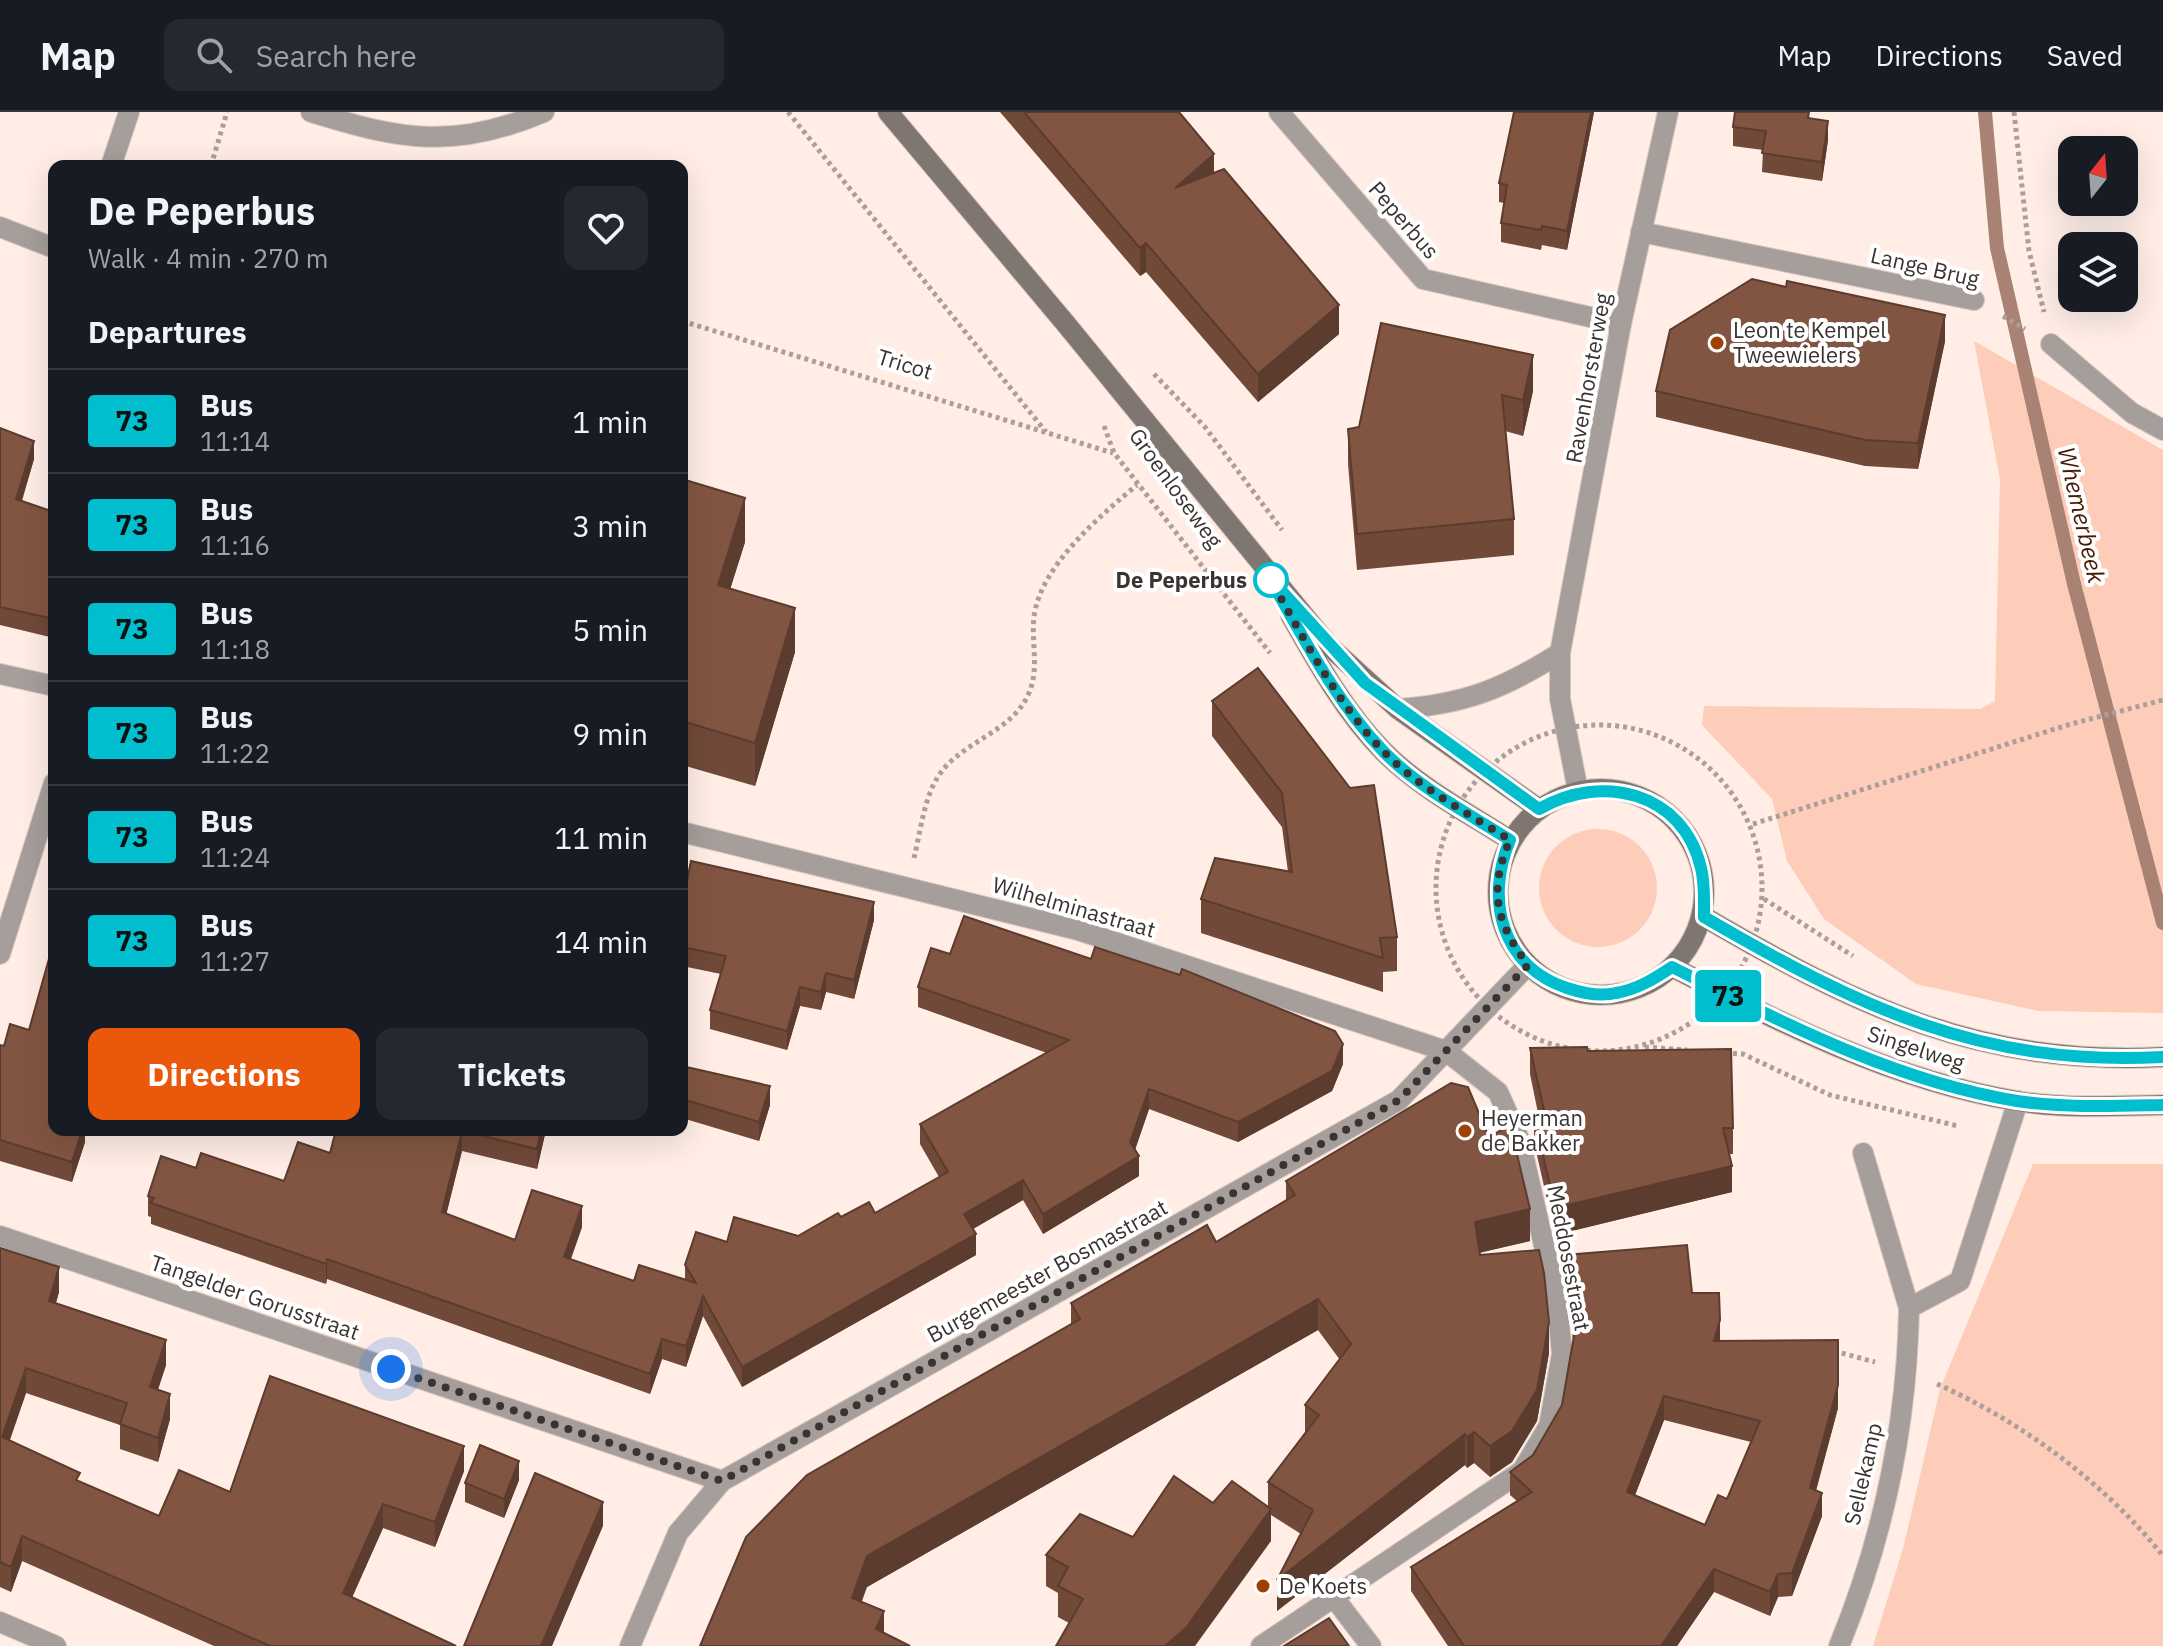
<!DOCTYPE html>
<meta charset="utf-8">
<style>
body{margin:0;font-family:"IBM Plex Sans",sans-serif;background:#242831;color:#f1f3f6;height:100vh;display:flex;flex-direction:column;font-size:30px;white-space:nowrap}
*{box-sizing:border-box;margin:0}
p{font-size:26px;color:#9ea1a6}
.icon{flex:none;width:44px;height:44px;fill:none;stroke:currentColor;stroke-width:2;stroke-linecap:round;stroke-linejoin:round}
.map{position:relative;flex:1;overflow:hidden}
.drawer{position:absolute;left:48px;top:48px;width:640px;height:976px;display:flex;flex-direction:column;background:#171b24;border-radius:16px;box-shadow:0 8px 32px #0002}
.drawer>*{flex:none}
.badge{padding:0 16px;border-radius:6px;font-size:28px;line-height:52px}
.needle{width:52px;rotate:17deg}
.controls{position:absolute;left:2058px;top:24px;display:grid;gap:16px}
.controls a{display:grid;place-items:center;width:80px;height:80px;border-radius:16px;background:#171b24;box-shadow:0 8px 32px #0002;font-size:40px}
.you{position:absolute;width:40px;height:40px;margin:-20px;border:6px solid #fff;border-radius:50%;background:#1a73e8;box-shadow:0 0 0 12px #1a73e833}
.map>.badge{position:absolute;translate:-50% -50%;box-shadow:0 0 0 4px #fff}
h2{padding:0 40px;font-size:30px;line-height:72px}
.round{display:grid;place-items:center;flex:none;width:84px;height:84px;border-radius:16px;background:#242831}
.overview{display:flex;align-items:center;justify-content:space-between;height:136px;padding:0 40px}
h1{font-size:38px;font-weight:700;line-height:60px}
.action{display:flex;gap:16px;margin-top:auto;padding:16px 40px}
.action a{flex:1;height:92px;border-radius:16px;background:#ea580c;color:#fff;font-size:32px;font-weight:700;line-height:92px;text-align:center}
.action a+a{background:#242831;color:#f1f3f6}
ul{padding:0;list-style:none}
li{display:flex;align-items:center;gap:24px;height:104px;padding:0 40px;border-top:2px solid #363941}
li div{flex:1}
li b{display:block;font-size:30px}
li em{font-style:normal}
li .badge{min-width:88px;font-weight:700;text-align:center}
header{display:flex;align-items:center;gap:48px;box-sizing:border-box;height:112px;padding:0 40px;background:#171b24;border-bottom:2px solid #363941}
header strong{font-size:38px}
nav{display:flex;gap:44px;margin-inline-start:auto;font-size:28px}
.search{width:560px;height:72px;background:#242831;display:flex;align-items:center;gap:20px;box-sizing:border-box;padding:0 28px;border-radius:16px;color:#9ea1a6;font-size:30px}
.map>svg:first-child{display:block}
</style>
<header>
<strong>Map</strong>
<div class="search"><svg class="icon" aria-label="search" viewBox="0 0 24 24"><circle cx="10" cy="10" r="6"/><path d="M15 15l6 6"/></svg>Search here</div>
<nav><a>Map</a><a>Directions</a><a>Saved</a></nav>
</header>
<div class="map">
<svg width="2163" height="1534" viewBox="0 0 2163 1534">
<rect width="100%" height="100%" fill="#ffede6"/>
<g fill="#fdcdb9">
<path d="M1974,229l189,109v563l-124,-2 -123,-27 -92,-65 -37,-58 -15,-62 -70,-74 2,-19 276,3 15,-8 5,-222z"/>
<circle cx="1598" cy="776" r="59"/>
<path d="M2033,1052h130v482h-290l31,-101 36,-156z"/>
</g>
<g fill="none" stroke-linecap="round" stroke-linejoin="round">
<path stroke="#a88273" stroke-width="14" d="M1985,0l12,136 77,336 89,339"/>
<defs>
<g id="street">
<path d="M311,0c90,28 144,38 233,0"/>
<path d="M1279,0l144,167 198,45"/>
<path d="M111,54l18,-54"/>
<path d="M0,115l54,21"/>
<path d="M1641,120l333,68"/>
<path d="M2051,232l81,69 31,17"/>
<path d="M0,562l54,12"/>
<path d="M1398,597c67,-5 105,-20 162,-56"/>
<path d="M1578,679l-18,-92v-46l61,-329 47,-212"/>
<path d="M682,720l396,98 368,121 52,41 22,49 37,161 5,52 -13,72 -27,45 -261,175"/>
<path d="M0,842l54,-171"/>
<path d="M1863,1041l46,155"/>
<path d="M0,1124l722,245"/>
<path d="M1335,1487l36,47"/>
<path d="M0,1510l56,24"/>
<path d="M630,1534l48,-113 44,-52 677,-381 129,-135"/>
<path d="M1839,1534c44,-107 68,-223 70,-338l51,-27 58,-180"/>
</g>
<g id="secondary">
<path d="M888,0l178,212 263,322 69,63 141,100"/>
<path d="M1291,504c26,46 55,98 93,136 36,36 84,61 126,88"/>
<circle cx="1601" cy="780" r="103"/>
<path d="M1704,805c155,90 275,149 459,140"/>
<path d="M1672,855c109,56 222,114 345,134 48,8 98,5 146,4"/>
</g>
</defs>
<use href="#street" stroke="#d8c8c2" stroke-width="22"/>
<use href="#secondary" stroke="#d8c8c2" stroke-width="22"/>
<g stroke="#ac9e9a" stroke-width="5" stroke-dasharray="4 4" stroke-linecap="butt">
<path d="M788,0l258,320"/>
<path d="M2014,0l15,139 15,61"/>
<path d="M211,54l16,-54"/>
<path d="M2003,204l22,13"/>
<path d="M682,209l431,132"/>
<path d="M1154,262l51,53 77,103"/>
<path d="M1104,314l10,27 156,200"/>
<circle cx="1599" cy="776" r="163"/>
<path d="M1753,712l318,-100 92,-24"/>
<path d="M914,746c7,-28 10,-64 28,-87 23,-30 70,-40 86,-76 12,-25 3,-52 6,-78 6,-51 67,-102 103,-132"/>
<path d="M1764,787l89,57"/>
<path d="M1645,935l42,3"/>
<path d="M1725,941l18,1 87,41 128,31"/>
<path d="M1834,1239l41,11"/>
<path d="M1937,1272c85,38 168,99 226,172"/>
</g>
<use href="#street" stroke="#a59e9b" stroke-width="20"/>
<use href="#secondary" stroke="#807671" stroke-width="20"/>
</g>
<g fill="#704939" fill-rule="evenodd">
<path d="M1000,0h179l35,61 125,161 -81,68 -112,-130 -6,4z"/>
<path d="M1594,0l-27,138 -25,-5 -1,5 -40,-8v-19l3,-20 -5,-1v-19z"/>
<path d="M1811,6l17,22 -6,41 -60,-9 1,-22 -30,-4v-19z"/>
<path d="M1381,211l152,68 -10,45 -18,-5 9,88v36l-157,15 -9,-106v-35l11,-2z"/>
<path d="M1945,229l-27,128 -53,-3 -209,-49v-26z"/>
<path d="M0,316l34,31 -12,42 32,11v126l-54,-13z"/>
<path d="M682,367l63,63 -15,47 65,63 -40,134 -73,-21z"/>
<path d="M1212,589l185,236v34l-14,1v20l-182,-59v-34l87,-27 -6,-45 -70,-91z"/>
<path d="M682,793l192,15 -20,79 -28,-7 -5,18 -21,-4 -13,44 -77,-21v-19l11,-36 -39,-8z"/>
<path d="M950,842l393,110 -11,27 -94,51 -89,-33 -14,41 4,26 -96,58 -20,-34 -50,29 3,26 -234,132 -39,-71 -17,51 -24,-8 -12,35 -323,-115 -1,5 -175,-60v-7l-3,-1v-20l48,-28 88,13 46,-28 6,-23h210l-9,39 -75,-18 -16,63 69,26 67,-13 -11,32 63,22 51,-1v-15l42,-23 71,-6 43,-19 34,-4 64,-36 -19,-33v-20l127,-71 -129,-46v-20z"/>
<path d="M0,933l54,85h31v12l-13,40 -72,-21z"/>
<path d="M1530,936l58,3 145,77v26h-4l3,38 -177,43 -21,-93v-26l4,-3 -8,-39z"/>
<path d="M682,954l88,39 -11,36 -77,-23z"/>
<path d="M1286,1069l244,60 -50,11v3l69,98 -12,68 -25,41 -22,15 -16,-14 -7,5 -2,-3 -188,146 24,-77 -30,-19v26l-202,82 -11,-6v-24l-12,-7v-31l87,-18 80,-34 55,4v-25l37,-49v-28l35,-45 -22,-30 -451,257 -167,59 371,-321v-22l145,-61 70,-42z"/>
<path d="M0,1136l59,44 -3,11 110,62 -8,25 12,29 -12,43 -38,-13v-24l-94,-32 -16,47 70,42 79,34 71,-24 234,-21 -29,76 -52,-19 -31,69 104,49h-242l-192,-85 -11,31 -11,-5z"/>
<path d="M1565,1143l127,38 28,48 118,67 -22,83 6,25 -30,80 -14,1 -8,19 -56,-24 -37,54h-229l-37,-55v-24l106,-66 -7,-6v-23l23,-17 29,-50 11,-65 -8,-61zM1664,1308l87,22 -24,57 -22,26 -70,-30z"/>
<path d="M519,1368l-15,38 -39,-16v-19z"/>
</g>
<g fill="#5b3c2e">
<path d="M1591,0h3l-27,138v-19z"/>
<path d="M1828,9v19l-6,41v-19z"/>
<path d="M1214,42v28l-39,6z"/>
<path d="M1146,131v29l-6,4v-28z"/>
<path d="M1339,193v29l-81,68v-28z"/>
<path d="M1945,203v26l-27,128v-26z"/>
<path d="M686,208v44l-4,14v-44z"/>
<path d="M1533,243v36l-10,45v-36z"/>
<path d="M34,329v18l-18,59v-19z"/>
<path d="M745,386v44l-27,86v-43z"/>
<path d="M795,496v44l-40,134v-43z"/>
<path d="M874,790v18l-20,79v-19z"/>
<path d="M826,861v19l-5,18v-18z"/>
<path d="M800,875v19l-13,44v-19z"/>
<path d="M1343,932v20l-11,27 -94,51v-20z"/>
<path d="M770,974v19l-11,36v-19z"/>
<path d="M1149,977v20l-18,52 8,-5v20l-96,58v-20l87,-72z"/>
<path d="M82,1018h3v12l-13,40v-20z"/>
<path d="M541,1018h5l-9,39v-20z"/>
<path d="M462,1019v20l-20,81v-20z"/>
<path d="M1732,1054v26l-177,43v-27z"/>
<path d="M1023,1068v20l-59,34v-20z"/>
<path d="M582,1094v21l-18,50v-20z"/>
<path d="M1530,1097v32l-55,13v-32z"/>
<path d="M976,1122v21l-234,132v-20z"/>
<path d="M327,1147v20l-1,5v-20z"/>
<path d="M59,1155v25l-10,33v-24z"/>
<path d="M703,1184v20l-17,51v-21z"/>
<path d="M1318,1187v31l-451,257 -15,42v-31l15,-42z"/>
<path d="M1720,1208v24l-6,-3z"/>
<path d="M1549,1210v31l-12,68 -25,41 -22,15v-31z"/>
<path d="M662,1227v20l-12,35v-20z"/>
<path d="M166,1228v25l-16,47v-25z"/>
<path d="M26,1256v25l-24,68v-24z"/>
<path d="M1838,1273v23l-28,104v-24z"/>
<path d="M170,1282v25l-12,43v-24z"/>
<path d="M1664,1284v24l-37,96v-24z"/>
<path d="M1474,1320v31l-7,5v-31z"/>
<path d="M1465,1322v31l-188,146v-31z"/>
<path d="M464,1334v25l-29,76v-25z"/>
<path d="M519,1349v19l-15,38v-19z"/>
<path d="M1822,1381v23l-30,80v-23z"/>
<path d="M603,1390v24l-51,120h-11z"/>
<path d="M383,1392v24l-40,90v-25z"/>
<path d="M1271,1397v32l-76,105h-30z"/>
<path d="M22,1424v25l-11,31v-25z"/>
<path d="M1714,1457v23l-37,54h-16z"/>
<path d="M1778,1462v23l-8,19v-24z"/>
<path d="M884,1499v32l-8,-14z"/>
</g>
<g fill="#825542" stroke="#5b3c2e" stroke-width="2" fill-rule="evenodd">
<path d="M1024,0h155l35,42 -39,34 49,-19 115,136 -81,69 -112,-131 -6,5z"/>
<path d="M1514,0h77l-24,119 -25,-5 -1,4 -40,-7 6,-38 -8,-2z"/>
<path d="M1735,0h74l-1,6 20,3 -6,41 -60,-9 4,-22 -33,-4z"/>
<path d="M1752,167l34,8 1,-6 158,34 -27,128 -53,-3 -209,-49 14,-61z"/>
<path d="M682,207l4,1 -4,14z"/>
<path d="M1381,211l152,32 -10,45 -21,-5 12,124 -157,15 -9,-105 11,-2z"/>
<path d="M0,316l34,13 -18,58 38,13v107l-54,-12z"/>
<path d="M682,367l63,19 -27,87 77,23 -40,135 -73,-22z"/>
<path d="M1258,556l92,120 24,-3 23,152 -17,1 3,20 -182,-59 14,-41 77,14 -10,-79 -70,-92z"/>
<path d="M691,749l183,41 -20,78 -28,-7 -5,19 -21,-5 -13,44 -77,-21 16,-54 -44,-9v-42z"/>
<path d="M964,804l127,43 4,-12 85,28 2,-6 153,62 8,13 -11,27 -94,51 -89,-33 -19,53 9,14 -96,58 -20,-34 -59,34 12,20 -234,133 -39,-71 -17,50 -24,-7 -12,35 -323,-115 -1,5 -175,-61 3,-5 -6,-2 13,-40 35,12 5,-15 83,28 14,-39 32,11 6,-23h205l-4,19 -75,-18 -20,81 73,28 17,-50 50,16 -18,51 70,24 5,-16 57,18 -11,-18 11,-33 31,10 7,-25 64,19 40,-23 3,4 28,-15 6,11 73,-41 -28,-48 149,-84 -151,-53 13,-39 19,6z"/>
<path d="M54,829v189h28l-10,32 -72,-22v-95l4,1 6,-22 19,6z"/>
<path d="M1587,935l1,4 143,-2 2,79h-10l9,38 -177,42 -21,-92 10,-6 -14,-62z"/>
<path d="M682,954l88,20 -11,36 -77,-23z"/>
<path d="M1451,971l17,4 21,50 21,-12 20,84 -55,13 5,33 59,-5 5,23 5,49 -12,68 -25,41 -22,15 -16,-14 -7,5 -2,-3 -188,146 36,-70 -45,-28 51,-67 -14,-10 46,-61 -33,-45 -451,257 -15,42 32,13 -8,18 34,17h-210l46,-109 61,-62 273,-156 -9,-16 136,-78 9,17 79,-47 -9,-14z"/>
<path d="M1687,1133l5,48h27l1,27 -6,21 124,-1v45l-28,103 12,5 -30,80 -14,1 -8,18 -56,-23 -53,77h-197l-53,-79 121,-75 -22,-20 23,-17 29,-50 13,-75 -10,-75zM1664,1284l96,25 -33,78 -9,-4 -13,30 -78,-33z"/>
<path d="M0,1136l59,19 -10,34 117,39 -16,47 20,7 -12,44 -38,-14 7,-21 -101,-35 -24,69 78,36 -4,7 83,36 20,-46 51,22 40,-116 194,70 -29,76 -52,-18 -40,89 113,53h-186l-248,-110 -11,31 -11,-5z"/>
<path d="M480,1333l39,16 -15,38 -39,-16z"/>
<path d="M535,1361l68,29 -62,144h-77z"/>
<path d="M1174,1364l39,27 19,-22 39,28 -85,119 -21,18h-109l27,-47 -25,-13 10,-19 -22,-12 34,-41 53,23z"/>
<path d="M1329,1506l20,28h-65z"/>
</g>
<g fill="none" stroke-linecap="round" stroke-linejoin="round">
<defs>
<path id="line" d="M2163,945c-182,10 -306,-51 -459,-140 0,-15 1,-33 -3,-49 -18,-77 -100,-95 -162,-59l-174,-126 -96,-106c34,60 67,125 115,175 35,36 84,61 126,88 -25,59 -9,126 57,148 15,5 33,9 49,5 22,-4 38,-14 56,-26 110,55 222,114 345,134 48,7 98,5 146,4"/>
</defs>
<use href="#line" stroke="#fff" stroke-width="18"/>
<use href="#line" stroke="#00becd" stroke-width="12"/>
<path stroke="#3a3331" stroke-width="8" stroke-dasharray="0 14.4" d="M391,1257l331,112 677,-381 129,-135c-32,-42 -40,-75 -18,-125 -42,-27 -91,-52 -126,-88 -48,-50 -81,-115 -115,-175l2,3"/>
</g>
<g fill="#a13f01" stroke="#fff" stroke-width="3">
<circle cx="1717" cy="231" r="8"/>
<circle cx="1465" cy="1019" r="8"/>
<circle cx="1263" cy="1474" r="8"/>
</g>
<circle fill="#fff" stroke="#00becd" stroke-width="4" cx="1271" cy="468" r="16"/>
<g text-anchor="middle" stroke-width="8" stroke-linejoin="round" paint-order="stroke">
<g font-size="22" fill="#3a3331" stroke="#fff">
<text transform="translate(1404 108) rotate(49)" y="8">Peperbus</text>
<text transform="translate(1925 155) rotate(13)" y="8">Lange Brug</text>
<text transform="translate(905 252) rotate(17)" y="8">Tricot</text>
<text transform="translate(1588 266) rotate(-80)" y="8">Ravenhorsterweg</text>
<text transform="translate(1176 376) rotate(54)" y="8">Groenloseweg</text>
<text transform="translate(1074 795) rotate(16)" y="8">Wilhelminastraat</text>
<text transform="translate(1916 936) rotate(18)" y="8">Singelweg</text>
<text transform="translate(1569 1146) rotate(79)" y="8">Meddosestraat</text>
<text transform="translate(1047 1159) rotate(-29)" y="8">Burgemeester Bosmastraat</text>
<text transform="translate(255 1185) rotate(19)" y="8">Tangelder Gorusstraat</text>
<text transform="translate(1863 1362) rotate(-77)" y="8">Sellekamp</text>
</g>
<g font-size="22" fill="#3a3331" stroke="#fff" text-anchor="start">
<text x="1733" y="226">Leon te Kempel<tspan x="1733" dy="25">Tweewielers</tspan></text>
<text x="1481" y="1014">Heyerman<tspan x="1481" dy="25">de Bakker</tspan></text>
<text x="1279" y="1482">De Koets</text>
</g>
<g font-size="22" font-weight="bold" fill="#3a3331" stroke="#fff" text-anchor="end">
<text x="1247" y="476">De Peperbus</text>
</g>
<g font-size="24" font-style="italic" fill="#471902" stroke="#fff">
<text transform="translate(2081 403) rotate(77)" y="8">Whemerbeek</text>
</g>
</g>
</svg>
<div class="controls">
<a><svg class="needle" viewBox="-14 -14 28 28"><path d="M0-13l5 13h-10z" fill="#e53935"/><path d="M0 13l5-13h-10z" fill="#9ea1a6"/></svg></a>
<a><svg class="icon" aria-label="layers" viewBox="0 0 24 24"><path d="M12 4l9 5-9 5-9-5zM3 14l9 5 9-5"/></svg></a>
</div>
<div class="you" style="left:391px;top:1257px"></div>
<b class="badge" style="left:1728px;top:884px;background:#00becd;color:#111">73</b>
<section class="drawer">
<div class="overview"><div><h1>De Peperbus</h1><p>Walk · 4 min · 270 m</p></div><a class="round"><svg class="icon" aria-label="heart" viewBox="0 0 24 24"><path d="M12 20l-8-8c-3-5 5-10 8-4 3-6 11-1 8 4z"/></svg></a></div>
<h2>Departures</h2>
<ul>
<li><span class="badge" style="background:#00becd;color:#111">73</span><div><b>Bus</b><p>11:14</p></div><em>1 min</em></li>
<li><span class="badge" style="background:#00becd;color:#111">73</span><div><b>Bus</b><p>11:16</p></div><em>3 min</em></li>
<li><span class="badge" style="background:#00becd;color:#111">73</span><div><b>Bus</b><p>11:18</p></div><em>5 min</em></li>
<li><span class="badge" style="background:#00becd;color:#111">73</span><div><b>Bus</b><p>11:22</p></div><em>9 min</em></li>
<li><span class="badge" style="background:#00becd;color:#111">73</span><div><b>Bus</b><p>11:24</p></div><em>11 min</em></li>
<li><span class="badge" style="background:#00becd;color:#111">73</span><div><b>Bus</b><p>11:27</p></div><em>14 min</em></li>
</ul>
<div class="action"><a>Directions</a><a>Tickets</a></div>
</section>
</div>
